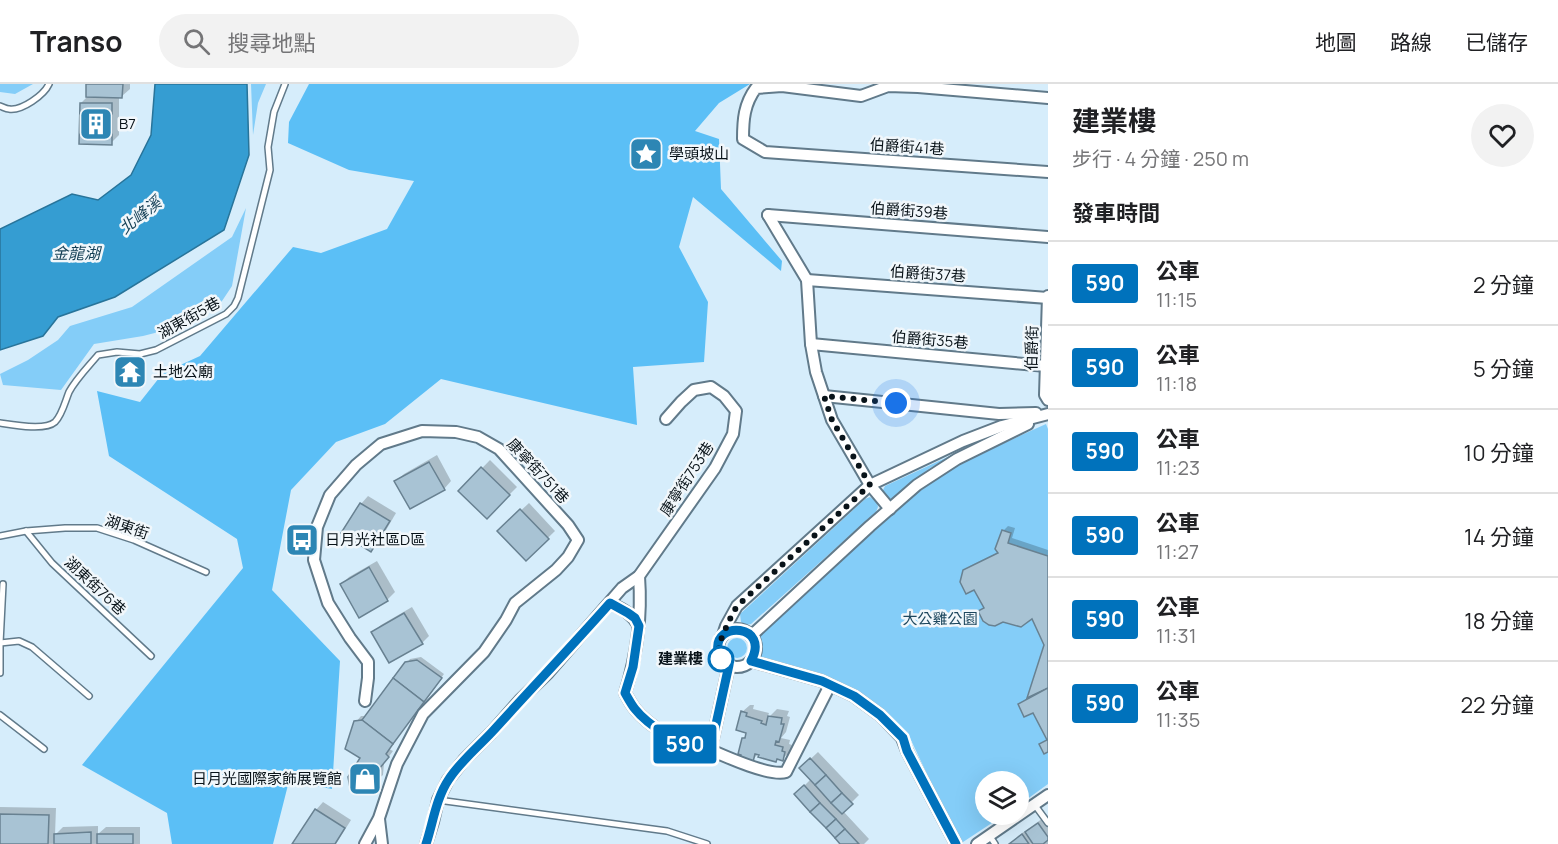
<!DOCTYPE html>
<html lang="zh-TW">
<meta charset="utf-8">
<style>
body{margin:0;font-family:Manrope,"Noto Sans TC",sans-serif;background:#f2f2f2;color:#202124;height:100vh;display:flex;flex-direction:column;font-size:22px;white-space:nowrap}
*{box-sizing:border-box;margin:0}
p{font-size:20px;color:#757577}
.icon{flex:none;width:33px;height:33px;fill:none;stroke:currentColor;stroke-width:2;stroke-linecap:round;stroke-linejoin:round}
.map{position:relative;flex:1;overflow:hidden}
.sheet{display:flex;flex-direction:column;background:#fff;width:510px}
.sheet>*{flex:none}
.badge{padding:0 12px;border-radius:4px;font-size:21px;line-height:39px}
.buttons{position:absolute;left:975px;top:687px;display:grid;gap:12px}
.buttons a{display:grid;place-items:center;width:54px;height:54px;border-radius:50%;background:#fff;box-shadow:0 6px 24px #0002;font-size:30px}
.you{position:absolute;width:30px;height:30px;margin:-15px;border:4px solid #fff;border-radius:50%;background:#1a73e8;box-shadow:0 0 0 9px #1a73e833}
.map>.badge{position:absolute;translate:-50% -50%;box-shadow:0 0 0 3px #fff}
h2{padding:0 24px;font-size:22px;line-height:54px}
.round{display:grid;place-items:center;flex:none;width:63px;height:63px;border-radius:32px;background:#f2f2f2}
.head{display:flex;align-items:center;justify-content:space-between;height:102px;padding:0 24px}
h1{font-size:28px;font-weight:700;line-height:45px}
ul{padding:0;list-style:none}
li{display:flex;align-items:center;gap:18px;height:84px;padding:0 24px;border-top:2px solid #e0e0e0}
li div{flex:1}
li b{display:block;font-size:22px}
li em{font-style:normal}
li .badge{min-width:66px;font-weight:700;text-align:center}
header{display:flex;align-items:center;gap:36px;box-sizing:border-box;height:84px;padding:0 30px;background:#fff;border-bottom:2px solid #e0e0e0}
header strong{font-size:28px}
nav{display:flex;gap:33px;margin-inline-start:auto;font-size:21px}
.search{width:420px;height:54px;background:#f2f2f2;display:flex;align-items:center;gap:15px;box-sizing:border-box;padding:0 21px;border-radius:33px;color:#757577;font-size:22px}
main{display:flex;flex:1;min-height:0}
.map>svg:first-child{display:block}
</style>
<header>
<strong>Transo</strong>
<div class="search"><svg class="icon" aria-label="search" viewBox="0 0 24 24"><circle cx="10" cy="10" r="6"/><path d="M15 15l6 6"/></svg>搜尋地點</div>
<nav><a>地圖</a><a>路線</a><a>已儲存</a></nav>
</header>
<main>
<div class="map">
<svg width="1048" height="760" viewBox="0 0 1048 760">
<rect width="100%" height="100%" fill="#d6edfb"/>
<g fill="#84cdf8">
<path d="M0,0h33l-18,10 -15,-2z"/>
<path d="M251,0h15l-8,19 -5,32z"/>
<path d="M246,124l-14,78 -12,18 -42,23 -35,9 -49,8 -33,46 -58,-5 -3,-11 28,-14 30,-20 12,-14 62,-19 100,-70z"/>
<path d="M1046,340l2,5v355l-29,21 -1,-23h-32v32l18,1 -44,29 -50,-106 -50,-44 -34,-18 -68,-18 3,-8 -2,-15 159,-143 46,-31z"/>
<path d="M1008,345l-78,39 -39,31h-4l-5,-7 3,-6z"/>
<path d="M870,413l7,5 1,5 -2,5 -125,112 -5,1 -5,-3 -1,-8 125,-115z"/>
<circle cx="737" cy="564" r="10"/>
</g>
<path fill="#5bbff6" d="M309,0h441l-31,19 -24,28 24,8 2,50 61,72 -1,10 -88,-74 -14,50 29,55 -4,60 -71,5 4,58 -196,-46 -56,45 -49,18 -45,48 -19,100 68,71 -8,128 -43,-8 -16,63h-101l-5,-31 -85,-48 161,-197 -6,-29 -128,-83 -12,-65 43,11 23,-29 37,-17 93,-109 28,6 66,-24 27,-48 -65,-11 -61,-27 1,-21z"/>
<path fill="#359dd2" stroke="#28749a" stroke-width="1.5" d="M155,0h92l2,71 -25,75 -109,67 -57,20 -15,19 -43,14v-121l72,-35 26,6 33,-25 20,-40z"/>
<g fill="#0003">
<path d="M88,0h42v5l-8,7h-3v39l-8,8 -30,-40 6,-6z"/>
<path d="M437,371l14,26 -7,8 -48,-8 8,-7z"/>
<path d="M490,376l27,27 -30,30 -27,-26z"/>
<path d="M368,412l28,17 -17,29 -8,8 -10,-46z"/>
<path d="M529,419l26,28 -29,28 -27,-28z"/>
<path d="M1008,442l7,2 -3,10 36,12v200l-4,2 -3,-8 7,-6 -15,-27 -14,-7 11,-8 16,-51 -14,-28 -29,4 -23,-9 5,-5 -21,-36 6,-5 28,-14 5,-21z"/>
<path d="M377,477l18,31 -8,8 -45,-16 7,-7z"/>
<path d="M412,523l17,29 -7,7 -49,-11 8,-7z"/>
<path d="M421,573l23,17 -55,75 4,2 -9,12 -1,12 -6,5 -15,-23 -6,-35 5,-6h6l43,-57z"/>
<path d="M750,621h4l-1,4 16,4 -2,6 10,-10 12,2 -2,5 3,1 -4,15 -5,6 9,2 -1,4 3,1 -2,7 -8,7 -21,-8 -9,9 -9,-22 4,-3 -5,-23z"/>
<path d="M818,668l41,43 -16,16 26,28 -5,5h-21l-47,-50 15,-15 -10,-11z"/>
<path d="M323,718l28,18 -15,24h-42l22,-34z"/>
<path d="M0,723l56,1 -1,27 8,-8 35,-1v8l8,-7h34v17h-140z"/>
<path d="M1046,732l2,3v25h-37l7,-8z"/>
</g>
<g fill="#a8c3d4" stroke="#688191" stroke-width="1.5">
<path d="M86,0h37l-1,14 -36,-1z"/>
<path d="M80,19h32v42l-33,-1z"/>
<path d="M429,378l16,28 -35,19 -16,-28z"/>
<path d="M481,383l29,28 -23,24 -29,-28z"/>
<path d="M360,419l30,18 -19,31 -30,-19z"/>
<path d="M520,425l29,30 -23,22 -29,-30z"/>
<path d="M1002,446l9,3 -3,10 40,13v132l-21,10 17,-53 -12,-26 -11,8 -18,-5 -8,4 -6,-1 -6,-4 -5,-10 6,-3 -10,-18 -8,4 -6,-12 3,-12 35,-17 -3,-4z"/>
<path d="M369,483l19,34 -29,17 -19,-34z"/>
<path d="M404,529l19,31 -34,19 -18,-31z"/>
<path d="M417,576l25,18 -18,24 -31,-24 12,-16z"/>
<path d="M393,594l31,24 -31,42 -31,-24z"/>
<path d="M1048,604v64l-4,2 -5,-10 8,-4 -14,-27 -9,4 -6,-13z"/>
<path d="M741,627l6,2 -1,3 16,5 -1,2 5,2 2,-9 14,2 -1,6h3l-5,18 -3,-1 -1,4 8,2 -1,4 3,1 -2,9 -6,-2 -1,3 -18,-5 1,-2 -4,-1 -2,8 -14,-1 2,-6 -3,-1 4,-16h3l1,-5 -10,-3z"/>
<path d="M362,636l31,24 -7,10 3,3 -10,12 -1,13 -19,10 -9,-4 -2,-11 12,-19 -15,-9 9,-28z"/>
<path d="M810,674l16,17 -11,10 -16,-17z"/>
<path d="M826,691l16,18 -11,10 -16,-18z"/>
<path d="M804,701l16,18 -10,9 -16,-18z"/>
<path d="M842,709l11,11 -11,10 -11,-11z"/>
<path d="M820,719l16,16 -10,9 -16,-16z"/>
<path d="M315,725l30,19 -10,16h-43z"/>
<path d="M0,730l49,1 -1,29h-48z"/>
<path d="M836,735l9,10 -10,9 -9,-10z"/>
<path d="M1038,739l10,14v3l-5,4h-10l-8,-12z"/>
<path d="M845,745l14,15h-19l-5,-6z"/>
<path d="M91,748v12h-37v-10z"/>
<rect x="97" y="750" width="36" height="10"/>
<path d="M1022,750l7,10h-20z"/>
</g>
<g fill="none" stroke-linecap="round" stroke-linejoin="round">
<defs>
<g id="service">
<path d="M0,22c3,1 6,3 9,3 13,2 35,-14 40,-25"/>
<path d="M0,339c13,2 45,8 55,-1 7,-7 10,-20 14,-30 7,-13 19,-25 29,-37l19,-3 23,2 16,-4 70,-36 8,-8 4,-8 32,-128 -2,-23 6,-35 11,-28"/>
<path d="M26,447l26,32 99,93"/>
<path d="M0,452l26,-5 39,-3h32l37,12 72,32"/>
<path d="M0,559l19,-2 13,6 57,49"/>
<path d="M0,559l3,-59"/>
<path d="M0,560v29"/>
<path d="M0,631l44,34"/>
<path d="M438,716l229,31 40,13"/>
<path d="M1034,720l14,19"/>
<path d="M989,751l6,9"/>
</g>
<g id="minor">
<path d="M1048,14l-130,-11 -30,-1 -27,10 -79,-10 -26,2c-12,16 -13,32 -13,51l22,13 283,20"/>
<path d="M768,131l39,65 4,64 5,28 16,48 38,65 20,24"/>
<path d="M768,131l280,22"/>
<path d="M807,196l241,18"/>
<path d="M1048,212l-3,99 3,5"/>
<path d="M811,260l235,22"/>
<path d="M824,312l175,18 37,-1"/>
<path d="M639,492c3,40 -2,79 -14,117 3,5 6,11 10,16 10,13 52,44 68,39 5,-2 7,-7 10,-10l16,-73"/>
<path d="M610,519c12,6 22,10 29,23"/>
<circle cx="737" cy="564" r="19"/>
<path d="M723,551l3,-9 11,-20 133,-121 93,-44 39,-15 46,-12"/>
<path d="M751,552l119,-110 47,-41 40,-26 71,-35"/>
<path d="M751,577l71,20 32,15 26,19 22,23 5,13 49,93"/>
<path d="M365,617l3,-23v-16l-18,-24 -22,-35 -14,-43 3,-33 13,-32 26,-30 25,-21 41,-13 34,1 22,5 21,12 69,76 10,15 -10,17 -12,13 -41,33 -9,17 -22,32 -61,62 -26,50 -18,54 -14,26"/>
<path d="M704,663c18,8 65,30 82,25l44,-87"/>
<path d="M379,735l3,25"/>
<path d="M426,760l7,-22 5,-22 10,-20 16,-20 27,-27 29,-33 28,-27 74,-85 17,-12 76,-108 18,-34 3,-23 -12,-15 -13,-9 -17,3 -13,12 -15,17"/>
<path d="M977,760l71,-49"/>
</g>
</defs>
<use href="#service" stroke="#617a8a" stroke-width="8"/>
<use href="#minor" stroke="#617a8a" stroke-width="14"/>
<use href="#service" stroke="#fff" stroke-width="5"/>
<use href="#minor" stroke="#fff" stroke-width="10"/>
</g>
<g fill="none" stroke-linecap="round" stroke-linejoin="round">
<defs>
<path id="line" d="M426,760c7,-21 10,-46 23,-65 11,-17 28,-31 43,-47 39,-43 79,-85 118,-129l18,10 7,5 4,8 -6,41 -8,26c3,5 6,11 10,16 10,13 52,44 68,39 5,-2 7,-6 10,-10l16,-73c-6,-3 -10,-7 -11,-14 -5,-31 53,-27 33,10l71,20 32,15 26,19 23,23 4,13 49,93"/>
</defs>
<use href="#line" stroke="#fff" stroke-width="14"/>
<use href="#line" stroke="#0072bc" stroke-width="9"/>
<path stroke="#091319" stroke-width="6" stroke-dasharray="0 10.8" d="M721,575c-4,-10 -2,-15 2,-24 4,-10 8,-19 14,-29l133,-121 -38,-65 -8,-24 72,7"/>
</g>
<defs>
<symbol id="building-square" viewBox="-11 -11 22 22"><rect x="-9" y="-9" width="18" height="18" rx="4" fill="#2d86b4" stroke="#f1f7fb"/><path d="M-4-6H4V6H1V3H-1V6H-4ZM-2.5-4.3h1.7v1.8h-1.7ZM.8-4.3h1.7v1.8H.8ZM-2.5-1h1.7V.8h-1.7ZM.8-1h1.7V.8H.8Z" fill="#fff"/></symbol>
<symbol id="sight-square" viewBox="-11 -11 22 22"><rect x="-9" y="-9" width="18" height="18" rx="4" fill="#2d86b4" stroke="#f1f7fb"/><path d="M0-6L1.8-2.2L6-1.7L2.9 1.2L3.7 5.4L0 3.3L-3.7 5.4L-2.9 1.2L-6-1.7L-1.8-2.2Z" fill="#fff"/></symbol>
<symbol id="temple-square" viewBox="-11 -11 22 22"><rect x="-9" y="-9" width="18" height="18" rx="4" fill="#2d86b4" stroke="#f1f7fb"/><path d="M0-6L5-2H3V0L6.5 2.5H4V6H1.5V3h-3V6H-4V2.5H-6.5L-3 0V-2H-5Z" fill="#fff"/></symbol>
<symbol id="bus-square" viewBox="-11 -11 22 22"><rect x="-9" y="-9" width="18" height="18" rx="4" fill="#2d86b4" stroke="#f1f7fb"/><path d="M-5-6H5V4H4V6H2V4H-2V6H-4V4H-5ZM-3.5-4V0h7V-4ZM-3.5 1.2v1.5H-2V1.2ZM2 1.2v1.5H3.5V1.2Z" fill="#fff"/></symbol>
<symbol id="shop-square" viewBox="-11 -11 22 22"><rect x="-9" y="-9" width="18" height="18" rx="4" fill="#2d86b4" stroke="#f1f7fb"/><path d="M-5-2.5h2.3a2.7 3.5 0 0 1 5.4 0H5L5.5 6h-11ZM-1.5-2.5h3a1.5 2.3 0 0 0-3 0Z" fill="#fff"/></symbol>
</defs>
<g fill-rule="evenodd">
<use href="#building-square" x="77" y="21" width="38" height="38"/>
<use href="#sight-square" x="627" y="51" width="38" height="38"/>
<use href="#temple-square" x="111" y="269" width="38" height="38"/>
<use href="#bus-square" x="283" y="437" width="38" height="38"/>
<use href="#shop-square" x="346" y="676" width="38" height="38"/>
</g>
<circle fill="#fff" stroke="#0072bc" stroke-width="3" cx="721" cy="575" r="12"/>
<g text-anchor="middle" stroke-width="5" stroke-linejoin="round" paint-order="stroke">
<g font-size="15" fill="#091319" stroke="#f1f7fb" text-anchor="start">
<text x="119" y="45">B7</text>
<text x="669" y="75">學頭坡山</text>
<text x="153" y="293">土地公廟</text>
<text x="325" y="461">日月光社區D區</text>
<text x="342" y="700" text-anchor="end">日月光國際家飾展覽館</text>
</g>
<g font-size="15" fill="#091319" stroke="#f1f7fb">
<text transform="translate(907 63) rotate(4)" y="5">伯爵街41巷</text>
<text transform="translate(909 127) rotate(4)" y="5">伯爵街39巷</text>
<text transform="translate(928 190) rotate(4)" y="5">伯爵街37巷</text>
<text transform="translate(189 234) rotate(-29)" y="5">湖東街5巷</text>
<text transform="translate(930 256) rotate(5)" y="5">伯爵街35巷</text>
<text transform="translate(1032 264) rotate(-89)" y="5">伯爵街</text>
<text transform="translate(538 387) rotate(47)" y="5">康寧街751巷</text>
<text transform="translate(687 395) rotate(-57)" y="5">康寧街753巷</text>
<text transform="translate(127 443) rotate(19)" y="5">湖東街</text>
<text transform="translate(95 502) rotate(43)" y="5">湖東街76巷</text>
</g>
<g font-size="15" fill="#1d475e" stroke="#f1f7fb">
<text x="940" y="540">大公雞公園</text>
</g>
<g font-size="15" font-weight="bold" fill="#091319" stroke="#f1f7fb" text-anchor="end">
<text x="703" y="580">建業樓</text>
</g>
<g font-size="16" font-style="italic" fill="#143f55" stroke="#f1f7fb">
<text transform="translate(140 131) rotate(-39)" y="6">北峰溪</text>
<text x="76" y="175">金龍湖</text>
</g>
</g>
</svg>
<div class="buttons">
<a><svg class="icon" aria-label="layers" viewBox="0 0 24 24"><path d="M12 4l9 5-9 5-9-5zM3 14l9 5 9-5"/></svg></a>
</div>
<div class="you" style="left:896px;top:319px"></div>
<b class="badge" style="left:685px;top:660px;background:#0072bc;color:#fff">590</b>
</div>
<section class="sheet">
<div class="head"><div><h1>建業樓</h1><p>步行 · 4 分鐘 · 250 m</p></div><a class="round"><svg class="icon" aria-label="heart" viewBox="0 0 24 24"><path d="M12 20l-8-8c-3-5 5-10 8-4 3-6 11-1 8 4z"/></svg></a></div>
<h2>發車時間</h2>
<ul>
<li><span class="badge" style="background:#0072bc;color:#fff">590</span><div><b>公車</b><p>11:15</p></div><em>2 分鐘</em></li>
<li><span class="badge" style="background:#0072bc;color:#fff">590</span><div><b>公車</b><p>11:18</p></div><em>5 分鐘</em></li>
<li><span class="badge" style="background:#0072bc;color:#fff">590</span><div><b>公車</b><p>11:23</p></div><em>10 分鐘</em></li>
<li><span class="badge" style="background:#0072bc;color:#fff">590</span><div><b>公車</b><p>11:27</p></div><em>14 分鐘</em></li>
<li><span class="badge" style="background:#0072bc;color:#fff">590</span><div><b>公車</b><p>11:31</p></div><em>18 分鐘</em></li>
<li><span class="badge" style="background:#0072bc;color:#fff">590</span><div><b>公車</b><p>11:35</p></div><em>22 分鐘</em></li>
</ul>
</section>
</main>
